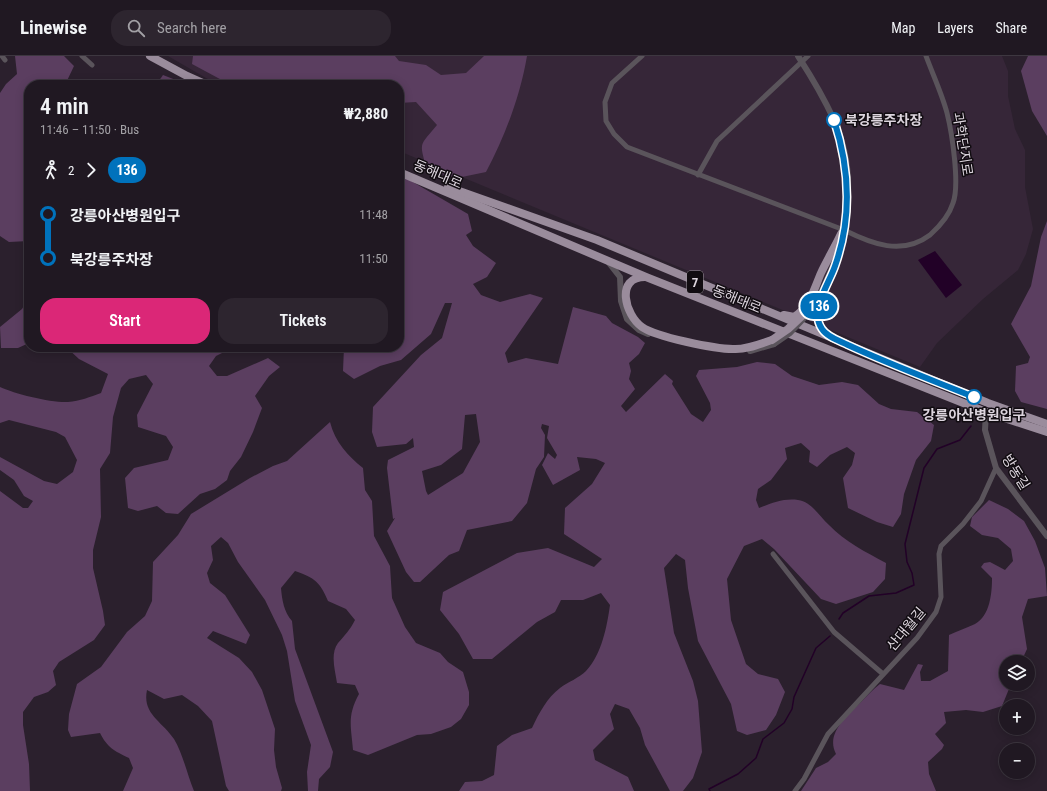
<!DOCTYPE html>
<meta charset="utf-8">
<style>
body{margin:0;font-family:"Roboto Condensed","Noto Sans KR",sans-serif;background:#2d252f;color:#f1f3f6;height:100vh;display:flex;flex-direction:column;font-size:15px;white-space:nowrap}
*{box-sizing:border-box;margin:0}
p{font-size:13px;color:#a2a0a5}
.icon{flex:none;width:22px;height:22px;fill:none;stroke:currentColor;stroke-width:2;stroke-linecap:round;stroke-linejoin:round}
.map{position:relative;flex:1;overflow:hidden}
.drawer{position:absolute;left:24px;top:24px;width:380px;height:272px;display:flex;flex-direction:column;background:#201822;border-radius:16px;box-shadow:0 2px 10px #0003,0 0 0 1px #3d3740}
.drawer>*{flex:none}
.badge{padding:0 8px;border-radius:13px;font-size:14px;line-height:26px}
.buttons{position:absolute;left:999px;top:599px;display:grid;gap:8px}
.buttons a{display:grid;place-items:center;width:36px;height:36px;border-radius:50%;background:#201822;box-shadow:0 2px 10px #0003,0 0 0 1px #3d3740;font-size:20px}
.map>.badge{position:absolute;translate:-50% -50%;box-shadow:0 0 0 2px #fff}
.legs{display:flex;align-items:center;gap:6px;height:44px;padding:0 16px;font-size:13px}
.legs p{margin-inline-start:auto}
.overview{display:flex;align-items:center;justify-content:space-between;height:68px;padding:0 16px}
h1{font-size:22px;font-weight:600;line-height:30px}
.action{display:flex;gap:8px;margin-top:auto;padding:8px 16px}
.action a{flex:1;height:46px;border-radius:16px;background:#db2777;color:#fff;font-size:16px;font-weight:600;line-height:46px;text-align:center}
.action a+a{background:#2d252f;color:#f1f3f6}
ul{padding:0 16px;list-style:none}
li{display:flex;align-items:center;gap:14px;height:44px;font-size:15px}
li i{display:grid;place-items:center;width:6px;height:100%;margin:0 5px;background:currentColor}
li i::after{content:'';width:10px;height:10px;margin:-5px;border:3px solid;border-radius:50%;background:#201822}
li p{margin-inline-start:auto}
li:first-child i{background:linear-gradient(#0000 50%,currentColor 0)}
li:last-child i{background:linear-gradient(currentColor 50%,#0000 0)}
header{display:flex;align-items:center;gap:24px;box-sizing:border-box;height:56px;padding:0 20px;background:#201822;border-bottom:1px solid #3d3740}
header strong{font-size:19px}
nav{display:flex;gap:22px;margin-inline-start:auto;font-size:14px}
.search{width:280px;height:36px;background:#2d252f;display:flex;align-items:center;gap:10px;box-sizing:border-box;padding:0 14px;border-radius:16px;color:#a2a0a5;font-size:15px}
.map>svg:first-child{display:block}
</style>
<header>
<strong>Linewise</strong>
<div class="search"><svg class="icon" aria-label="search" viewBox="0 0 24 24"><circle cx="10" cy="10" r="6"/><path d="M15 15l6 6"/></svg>Search here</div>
<nav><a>Map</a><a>Layers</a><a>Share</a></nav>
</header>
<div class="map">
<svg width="1047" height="735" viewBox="0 0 1047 735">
<rect width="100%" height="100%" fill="#2b202d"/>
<path fill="#362638" d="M168,0h834l6,15v25l7,33 10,21v37l8,42 -7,25 -8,16 -35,29 -46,44 -17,24 -521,-216v-66h-177l-9,-3z"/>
<g fill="#5b3e60" fill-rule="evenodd">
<path d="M15,0h49l10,10 -9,19h-36v156l-20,1 -9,-6v-143l6,-9 11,-10z"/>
<path d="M193,0h202l4,5 27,4 15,10 25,-2 18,-17h43c-7,41 -22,80 -41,116l-29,6 -30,-8c-8,-29 -8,-23 10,-45l-21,-23 -17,1v-18h-168l-39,-21z"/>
<path d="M1028,0h19v80l-15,-25 -11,-40z"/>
<path d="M163,19l23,9 1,1h-31z"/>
<path d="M399,118l69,40 4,17 -6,4 7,11 23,17 -9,14 -14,7 8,11 19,7 30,-8 13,4 -38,55 3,10 18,-5 32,6 15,-57 33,9 6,7 26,14 7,6 -6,11 -10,9 2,8 -2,8 6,10 -14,17 5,6 39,-38 8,7 -1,3 19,30 12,8 8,-12 -1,-7 -14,-27 3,-6 38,-3 20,-5 18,2 17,12 27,9 23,-3 16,3 21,19 12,5 26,3 17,13 -3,16 -15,19 -12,34 -3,20 -8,13 -16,-5 -29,-14 -5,-30 9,-13 3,-12 -8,-6 -17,8 -13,12 -8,-5 1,-11 -9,-8 -16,5 2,11 -16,21 -13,9 -2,11 3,8c13,-5 25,-10 39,-8 14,2 21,16 31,25 16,17 37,27 57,38l-1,16 -12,13 -37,12 -15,-5 -47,-50 -12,-10 -18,7 -17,33 4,41 15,44 12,10 20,5 7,13 -9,23 -10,15 -19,5 -10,-4 -6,-27 -33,-63 -10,-53 -3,-28 -9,-6 -12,14 10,65 19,48 5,20 4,51 -9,26 -10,13h-13l-25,-46 -5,-17 -11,-19 -14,-5 -5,10 4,15 -21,21 2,10 33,17 6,14h-175l6,-9 17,-1 12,-6 3,-29 15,-11 20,-7c7,-15 15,-30 28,-40 8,-6 19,-10 26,-17 16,-17 21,-45 24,-66l-9,-12 -18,7h-22l-6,12 -18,10 -45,37h-19l-14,-25 -19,-24 3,-18 74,-39 31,-5 46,19 8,-8 -38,-25 1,-26 27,-24 13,-21 -9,-4 -19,-2 3,13 -27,15 -11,-20 6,-12 7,6 2,-4 -10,-17 2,-12 -7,-2 -1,4 4,7 -1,22 -8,12 -9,34 -15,18 -45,9 -8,21 -10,4 -29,27h-6l-8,-10 -19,-41 8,-13 -2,1 -6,-51 1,-8 26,-13 -1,-9 -7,6 -29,3 -5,-15 1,-25 48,-52 21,-17 10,-35h-7l-14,31 -30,26 -21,6 -26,13 -11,-8 1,-24h55zM476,358l4,28 -17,31 -35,22 -2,-4 -4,-20 19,-6 21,-16 3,-34z"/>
<path d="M1047,165v188l-26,-7 -6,-11 1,-25 12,-3 2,-6 -19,-33 20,-38 10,-49z"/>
<path d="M28,243l1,44 -11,5h-17l-1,-21 22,-18z"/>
<path d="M66,291h168l-18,9 -7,10 8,10h10l41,-18 12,9 -11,9 -14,20 7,12 -9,24 -12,25 -11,14 -3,9 -12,9 -15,5 -22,20 -12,-1 -9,-7 -19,5 -10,-3 -3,-30 9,-10 34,-8 5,-13 -7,-11 -28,-9 -1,-12 16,-31 -7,-9 -17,4 -8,9 -8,29 -3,36 -10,16 1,48 -8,33v18l10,43 2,14 -11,15 -35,22 -6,9 3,14 -8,7 -14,5 -11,15v13l6,39 1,27h-30v-300l23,17h5l5,-7 -9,-5 -10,-16 -14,-10v-13l44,24 13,3 16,-12 4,-12 -12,-23 -9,-5 -47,-12 -9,3v-36c15,7 52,16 68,15 12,-1 22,-5 33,-9l7,-19 -29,-15z"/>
<path d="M330,366c5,20 18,34 33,46l2,22 7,11 2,35 16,30 2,32 13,29 11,16 24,10 8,9 15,10 6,20v13l-8,14 -10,8 -20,7 -14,1 -49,20 -15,-5c-2,-24 -6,-34 6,-56l-4,-9 -18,-2c-2,-13 -7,-29 1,-40 7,-8 12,-13 17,-23l-9,-11 -18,-8c-8,-19 -13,-23 -33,-30l-14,17c1,12 3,24 11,33l3,28 38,103 -3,15 -11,12 -1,12h-10l-1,-19 4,-27 -16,-44 -8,-50 -5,-16 -17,-35 -27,-38 -10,-19 -7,-6 -10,9 2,14 -6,13 3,10 15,12 25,40 -4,9 -33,-13 -6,7 32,20 13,14 10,18 13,39 -1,21 2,17 6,21 -1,3h-52l-3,-5 -14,-65 -14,-15 -16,-11 -18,4 -17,-9c-5,24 15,31 27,49 9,15 13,35 20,52h-71l10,-23 -4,-10c-15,-7 -22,-11 -29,-25l-29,4 -3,-7 1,-16 8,-30 24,-17 26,-35 18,-16 7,-15 1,-39 25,-27 13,-21 59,-36 23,-12 14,-5z"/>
<path d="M989,444l19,9 16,12 11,20 10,27 2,28 -19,3 -6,18 5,32 -6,13h-15v22h5l-9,22 -19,6 -17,-2 -22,2 2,11 -11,11 9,11 -2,4 -14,13 1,12 7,17h-135l15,-23 12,-6 8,-8c-11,-21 12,-39 26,-53 6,-6 11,-12 18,-17l24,6 14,-26 5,1 -3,7 1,9h9l18,-10 1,-36c8,-4 18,-7 26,-11 15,-8 17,-31 17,-46l-11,-11 3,-4 6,-1 15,8 8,-9 -2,-12 -13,-11 -16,-3 -12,-9 2,-9z"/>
</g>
<path fill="#220127" d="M935,195l27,34 -16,13 -28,-38z"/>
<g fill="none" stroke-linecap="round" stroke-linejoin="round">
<g stroke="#220127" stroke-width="1.5">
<path d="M839,563l4,-6 26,-17 27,-3 18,-8 -2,-12 -5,-11 -2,-18 19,-76 13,-19 23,-9 11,-14"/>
<path d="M710,735l-1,-2 29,-15 18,-16 7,-19 21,-16 8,-14 2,-12 22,-49 14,-12"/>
</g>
<g stroke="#5a545b" stroke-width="5">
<path d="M2,0l3,4"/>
<path d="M82,0l10,9"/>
<path d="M642,0l-30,27 -7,19 1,19 8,13 13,13 217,83c28,14 58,26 86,5 10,-9 19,-19 23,-32 7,-18 -1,-70 -6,-90 -5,-19 -14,-38 -21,-57"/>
<path d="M698,119l19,-34 91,-85"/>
<path d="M773,498l61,78 49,42"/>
<path d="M795,735l9,-12 24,-45 89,-96 19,-26 5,-15 -2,-43 2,-8 22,-22 18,-23 15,-33"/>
</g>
<g stroke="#5a545b" stroke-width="6">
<path d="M798,0c13,20 26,42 36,64 29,64 10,138 -26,195"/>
<path d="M609,207l11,14 1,24 6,18 12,11 9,4"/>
<path d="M823,240c-5,14 -9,28 5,38"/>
<path d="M750,295l24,-7"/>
<path d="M986,356l-1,18 11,38 51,68"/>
</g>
<g stroke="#9a8c9c" stroke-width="8">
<path d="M150,0l37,20 20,9"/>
<path d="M399,116l247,105 340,135 61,20"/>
<path d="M448,131l149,53 391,163 59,21"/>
<path d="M645,221c-30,0 -20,38 -3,50 14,10 73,22 91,22 13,1 27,-5 39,-9"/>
<path d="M784,259l10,2c16,-10 20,-28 27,-44 6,-13 14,-26 20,-39"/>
</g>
<path stroke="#5a545b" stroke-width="6" d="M774,288l16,-11 17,-18"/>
<path stroke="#9a8c9c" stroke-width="8" d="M772,284l16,-11 17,-16"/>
</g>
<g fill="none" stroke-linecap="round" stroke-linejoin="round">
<defs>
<path id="line-1" d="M834,64c16,49 18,98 1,146 -6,18 -26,45 -13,63 5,8 18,12 26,16 41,19 84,35 126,52"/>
</defs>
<use href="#line-1" stroke="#fff" stroke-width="9"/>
<use href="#line-1" stroke="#0072bc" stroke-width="6"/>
</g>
<g fill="#fff" stroke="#0072bc" stroke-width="2">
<circle cx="834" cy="64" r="7"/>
<circle cx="974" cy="341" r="7"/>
</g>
<g text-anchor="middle" stroke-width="3" stroke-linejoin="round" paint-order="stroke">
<rect fill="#110c11" stroke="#9f98a0" stroke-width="1" x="687" y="215" width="16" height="22" rx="3"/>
<g font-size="13" font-weight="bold" fill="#dcd4dd">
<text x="695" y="231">7</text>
</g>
<g font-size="14" font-weight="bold" fill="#dcd4dd" stroke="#110c11" text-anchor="start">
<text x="845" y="69">북강릉주차장</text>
<text x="974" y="364" text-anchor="middle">강릉아산병원입구</text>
</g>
<g font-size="14" fill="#dcd4dd" stroke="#110c11">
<text transform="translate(963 88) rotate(81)" y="5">과학단지로</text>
<text transform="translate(438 118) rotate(23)" y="5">동해대로</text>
<text transform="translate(737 243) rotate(22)" y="5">동해대로</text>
<text transform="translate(1016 416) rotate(58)" y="5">방동길</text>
<text transform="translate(906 573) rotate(-50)" y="5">산대월길</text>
</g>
</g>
</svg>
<div class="buttons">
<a><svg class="icon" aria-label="layers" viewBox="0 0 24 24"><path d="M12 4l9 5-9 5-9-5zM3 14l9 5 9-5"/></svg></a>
<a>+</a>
<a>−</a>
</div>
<b class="badge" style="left:819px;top:250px;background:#0072bc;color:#fff">136</b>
<section class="drawer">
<div class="overview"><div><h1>4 min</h1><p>11:46 – 11:50 · Bus</p></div><b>₩2,880</b></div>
<div class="legs"><svg class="icon" aria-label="walk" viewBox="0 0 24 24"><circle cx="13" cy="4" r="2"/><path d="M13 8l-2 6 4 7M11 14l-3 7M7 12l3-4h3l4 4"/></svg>2<svg class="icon" aria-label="forward" viewBox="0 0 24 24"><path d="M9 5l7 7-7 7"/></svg><b class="badge" style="background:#0072bc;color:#fff">136</b></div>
<ul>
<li><i style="color:#0072bc"></i><b>강릉아산병원입구</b><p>11:48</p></li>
<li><i style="color:#0072bc"></i><b>북강릉주차장</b><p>11:50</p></li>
</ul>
<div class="action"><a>Start</a><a>Tickets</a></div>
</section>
</div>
